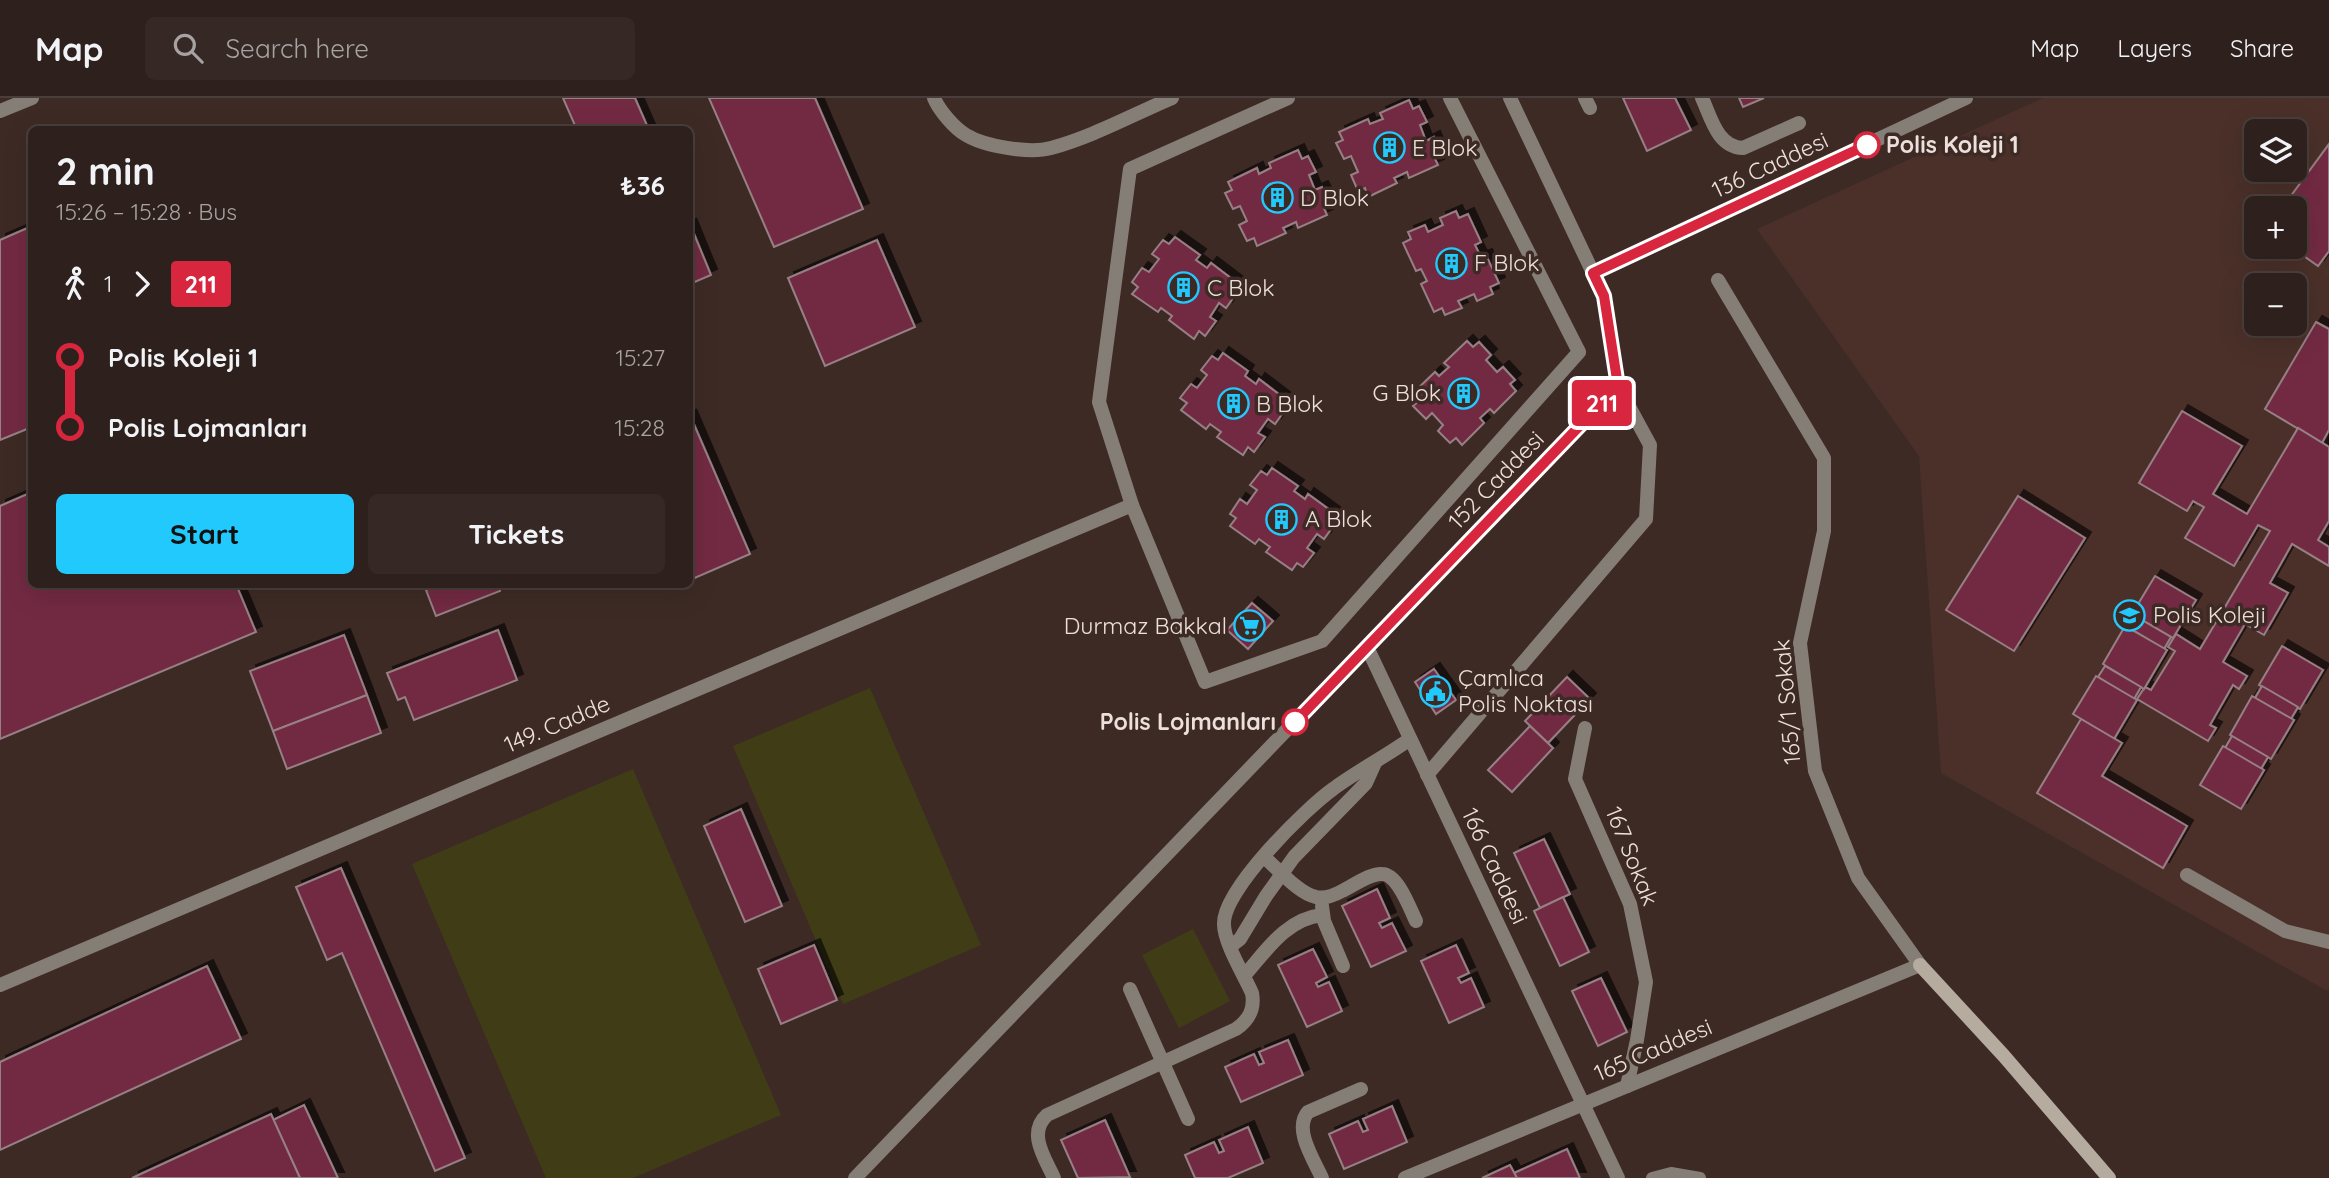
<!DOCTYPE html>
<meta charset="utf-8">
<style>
body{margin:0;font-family:Quicksand,sans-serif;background:#362825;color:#f1f3f6;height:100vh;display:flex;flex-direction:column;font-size:26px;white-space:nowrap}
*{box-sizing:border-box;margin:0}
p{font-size:23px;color:#a7a3a3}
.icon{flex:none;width:38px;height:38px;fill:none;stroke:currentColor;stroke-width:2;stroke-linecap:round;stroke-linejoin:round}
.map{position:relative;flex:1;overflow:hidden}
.drawer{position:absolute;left:28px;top:28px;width:665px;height:462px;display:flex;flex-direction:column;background:#2e201c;border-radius:10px;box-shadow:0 7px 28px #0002,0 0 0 2px #493e3b}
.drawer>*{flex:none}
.badge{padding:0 14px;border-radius:5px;font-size:24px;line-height:46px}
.fabs{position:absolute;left:2244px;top:21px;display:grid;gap:14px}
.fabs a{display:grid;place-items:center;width:63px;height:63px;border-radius:10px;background:#2e201c;box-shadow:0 7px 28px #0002,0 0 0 2px #493e3b;font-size:35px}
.map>.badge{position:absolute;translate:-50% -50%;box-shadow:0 0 0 4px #fff}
.legs{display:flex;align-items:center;gap:10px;height:77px;padding:0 28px;font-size:23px}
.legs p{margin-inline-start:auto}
.overview{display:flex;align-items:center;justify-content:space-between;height:119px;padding:0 28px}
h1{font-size:38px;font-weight:800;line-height:52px}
.action{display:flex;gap:14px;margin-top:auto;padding:14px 28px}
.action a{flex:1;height:80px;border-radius:10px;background:#22c9fd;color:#111;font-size:28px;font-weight:800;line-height:80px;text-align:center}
.action a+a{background:#362825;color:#f1f3f6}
ul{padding:0 28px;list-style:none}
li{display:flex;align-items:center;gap:24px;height:70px;font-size:26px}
li i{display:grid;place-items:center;width:10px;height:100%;margin:0 9px;background:currentColor}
li i::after{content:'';width:18px;height:18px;margin:-9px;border:5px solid;border-radius:50%;background:#2e201c}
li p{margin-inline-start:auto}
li:first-child i{background:linear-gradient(#0000 50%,currentColor 0)}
li:last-child i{background:linear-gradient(currentColor 50%,#0000 0)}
header{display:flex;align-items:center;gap:42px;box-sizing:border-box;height:98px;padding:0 35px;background:#2e201c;border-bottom:2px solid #493e3b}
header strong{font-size:33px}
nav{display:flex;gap:38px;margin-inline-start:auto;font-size:24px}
.search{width:490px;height:63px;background:#362825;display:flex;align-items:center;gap:18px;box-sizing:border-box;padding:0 24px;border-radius:10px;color:#a7a3a3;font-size:26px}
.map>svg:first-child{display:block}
</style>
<header>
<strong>Map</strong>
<div class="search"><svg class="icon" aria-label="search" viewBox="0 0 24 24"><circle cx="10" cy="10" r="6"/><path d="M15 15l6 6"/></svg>Search here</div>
<nav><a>Map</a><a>Layers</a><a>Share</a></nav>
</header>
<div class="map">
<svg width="2329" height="1080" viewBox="0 0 2329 1080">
<defs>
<filter id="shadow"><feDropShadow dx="6" dy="-6" stdDeviation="0" flood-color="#0009"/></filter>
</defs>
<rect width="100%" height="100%" fill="#3d2a25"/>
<path fill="#4a3029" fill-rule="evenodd" d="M2043,0h286v890l-2,3 -386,-218 -22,-317 -162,-227zM2256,33h38v39h-38zM2256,110h38v39h-38zM2256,187h38v39h-38z"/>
<g fill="#403d16">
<path d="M870,590l111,257 -138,59 -110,-258z"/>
<path d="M633,671l148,346 -148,63h-87l-134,-314z"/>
<path d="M1193,831l37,72 -51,27 -37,-73z"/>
</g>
<g fill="#722b42" stroke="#978085" stroke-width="2" filter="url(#shadow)">
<path d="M563,0h72l14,32h-72z"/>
<path d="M709,0h106l48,111 -89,38z"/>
<path d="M1623,0h52l16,32 -44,21z"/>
<path d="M1739,0h25l-21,9z"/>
<path d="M1409,2l4,9 6,-3 8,16 -7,3 6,16 8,-4 7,17 -7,3 4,8 -29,13 -2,-6 -13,6 3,5 -29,14 -3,-9 -7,3 -7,-16 7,-3 -7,-16 -7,3 -8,-16 7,-3 -4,-8 29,-13 2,5 13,-5 -3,-6z"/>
<path d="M2329,46v107l-11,15 -27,-19h3v-39h-12z"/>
<path d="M1298,52l4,9 6,-3 8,16 -7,3 6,15 7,-3 8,16 -7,3 4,9 -29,13 -2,-6 -13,6 3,5 -29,13 -3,-8 -7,3 -8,-16 8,-4 -7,-15 -7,3 -8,-16 7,-3 -4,-8 29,-14 2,6 12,-6 -2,-5z"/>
<path d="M1456,113l3,7 9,-4 13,28 -6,3 6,12 5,-2 13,28 -9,4 3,7 -16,7 -3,-7 -16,7 4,7 -17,7 -3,-7 -8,4 -13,-28 6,-3 -6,-12 -5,2 -13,-28 8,-4 -3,-7 17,-7 3,7 15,-7 -3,-7z"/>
<path d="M690,126l21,51 -21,9z"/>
<path d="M32,128v201l-32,13v-200z"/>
<path d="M1175,139l25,18 -4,5 11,8 4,-5 25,19 -6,7 6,5 -10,14 -7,-5 -9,14 6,4 -11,15 -6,-5 -5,8 -25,-19 3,-4 -11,-8 -3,4 -26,-18 6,-7 -6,-5 10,-14 7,4 10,-13 -7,-5 11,-14 6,4z"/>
<path d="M877,142l38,87 -90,39 -37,-88z"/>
<path d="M2316,224l13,7v101l-7,13 -57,-34z"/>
<path d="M1467,243l6,6 6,-5 12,13 -5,5 11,12 6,-5 12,13 -5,4 6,7 -22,22 -4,-4 -10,9 4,5 -22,22 -6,-7 -6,5 -12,-12 5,-6 -11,-12 -6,6 -13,-13 6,-5 -7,-7 23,-22 4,4 10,-9 -5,-4z"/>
<path d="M1223,255l25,18 -3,5 11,8 3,-5 25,19 -5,7 6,5 -10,14 -7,-5 -10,14 7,4 -11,15 -6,-5 -5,8 -26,-18 4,-5 -11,-8 -4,5 -25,-19 6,-7 -7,-5 11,-14 6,4 10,-13 -6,-5 11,-14 6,4z"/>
<path d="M2182,313l60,35 -29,48 34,20 51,-86 31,19v74l-11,19 11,7v19l-37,-22 -22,39 18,10 -24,42 -19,-11 -22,38 24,14 -8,13 -6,-4 -23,40 6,3 -8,13 -71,-42 8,-12 6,3 24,-39 -7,-4 8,-13 24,15 70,-118 -12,-6 -24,41 -49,-28 19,-31 -11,-6 -6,10 -48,-28z"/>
<path d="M690,317l60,139 -60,26z"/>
<path d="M1272,370l26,18 -4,5 11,8 3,-5 26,19 -6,8 6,4 -10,14 -7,-5 -10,14 7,5 -11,14 -6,-4 -5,7 -26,-18 4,-5 -11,-8 -4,5 -25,-18 6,-8 -6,-4 10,-15 7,5 10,-14 -7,-5 11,-14 6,4z"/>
<path d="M32,394v92h204l20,48 -256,107v-233z"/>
<path d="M2018,398l67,42 -71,113 -68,-41z"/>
<path d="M2155,478l41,24 -23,38 -41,-24z"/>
<path d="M439,486h59l2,7 -64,25 -10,-26z"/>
<path d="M1252,505l21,18 -25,28 -21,-19z"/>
<path d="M2135,518l36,21 -7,12 -36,-22z"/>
<path d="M2125,528l42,24 -23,39 -41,-25z"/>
<path d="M498,532l19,50 -103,40 -9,-23 -7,3 -11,-27z"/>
<path d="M344,537l23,60 -94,36 -23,-60z"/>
<path d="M2282,548l41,24 -23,39 -41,-24z"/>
<path d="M2105,568l36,21 -7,12 -36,-22z"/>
<path d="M1434,571l22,31 -20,14 -21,-32z"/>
<path d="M2096,578l41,24 -23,39 -41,-25z"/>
<path d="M1567,579l23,22 -42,44 -23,-22z"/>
<path d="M2262,588l36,21 -7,12 -36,-21z"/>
<path d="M367,597l14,38 -94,36 -14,-38z"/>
<path d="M2252,598l42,24 -23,39 -41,-24z"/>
<path d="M2081,621l41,24 -20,33 85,50 -24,42 -126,-75z"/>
<path d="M1530,628l23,22 -41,44 -24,-22z"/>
<path d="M2232,638l36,21 -7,12 -36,-21z"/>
<path d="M2223,648l41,24 -23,39 -41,-24z"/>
<path d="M741,711l41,97 -37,16 -41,-96z"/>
<path d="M1544,741l26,55 -30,14 -26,-55z"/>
<path d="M341,770l124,290 -30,13 -93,-218 -15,7 -31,-73z"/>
<path d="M1377,791l13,29 -11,5 3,5 10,-5 14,28 -35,16 -29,-61z"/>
<path d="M1563,799l26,55 -29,14 -26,-55z"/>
<path d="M814,847l23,55 -56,24 -23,-55z"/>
<path d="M1456,847l13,28 -11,5 3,5 10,-5 13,29 -35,16 -28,-62z"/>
<path d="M1313,851l14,28 -11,6 2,4 11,-5 13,29 -35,16 -29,-62z"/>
<path d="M207,868l34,73 -241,111v-88z"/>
<path d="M1601,880l26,54 -29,14 -26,-55z"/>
<path d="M1288,942l15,35 -62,27 -16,-35 29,-13 5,11 5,-2 -5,-11z"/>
<path d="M304,1007l34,73h-38l-27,-58z"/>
<path d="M1392,1008l15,36 -63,27 -15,-35 29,-13 5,11 5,-2 -5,-11z"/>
<path d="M271,1016l29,64h-168z"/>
<path d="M1105,1022l25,57 -52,1 -17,-38z"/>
<path d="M1248,1029l15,36 -35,15h-33l-10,-23 29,-13 5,11 5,-2 -5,-11z"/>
<path d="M1567,1051l13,29h-63l-3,-5z"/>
<path d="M1510,1067l7,13h-35z"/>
</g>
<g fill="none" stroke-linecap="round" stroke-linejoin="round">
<path stroke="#857e77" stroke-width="12" d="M1652,1080l19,-5 29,5"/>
<g stroke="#857e77" stroke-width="14">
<path d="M934,0c5,12 20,30 32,37 18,11 63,19 85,13 41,-11 81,-33 121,-50"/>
<path d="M1288,0l-158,71 -31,233 33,103 73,177 117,-41 257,-289 -129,-254"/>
<path d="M1585,0l5,10"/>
<path d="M1702,0c9,19 15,49 41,50l56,-25"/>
<path d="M0,13l32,-13"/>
<path d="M1593,175l373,-175"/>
<path d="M1367,549l251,531"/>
<path d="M1585,630l-10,51 55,125 16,78 -9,58 -10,46"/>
<path d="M1427,677l219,-256 4,-74 -32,-59"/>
<path d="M1264,759c13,11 35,37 52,40 9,2 17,-1 26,-6 11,-5 28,-18 40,-17 16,0 28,35 34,47"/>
<path d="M2187,777l98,56 44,11"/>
<path d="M1322,808l2,15 19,45"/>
<path d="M1231,848l9,-7 26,-43 28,-39 72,-74 9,-20"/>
<path d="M1244,878c22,-25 42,-57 78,-61"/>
<path d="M0,887l1132,-480"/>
<path d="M1130,891l58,130"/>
<path d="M855,1080l763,-792 -14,-90 -94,-198"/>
<path d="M1054,1080c-9,-20 -27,-45 -7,-63l189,-86c13,-9 19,-20 16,-36 -8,-18 -28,-50 -28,-69 -1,-34 81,-115 109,-135 24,-18 52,-32 77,-50"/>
<path d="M1322,1080c-8,-18 -29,-49 -14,-66l53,-23"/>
<path d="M1405,1080l515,-213 -62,-87 -43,-107 -15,-128 24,-112v-73l-106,-178"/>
</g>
<path stroke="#b5ab9f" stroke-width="14" d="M1920,867l84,91 105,122"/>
</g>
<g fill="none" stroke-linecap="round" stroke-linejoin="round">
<defs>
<path id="line-1" d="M1295,624l323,-336 -14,-90 -11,-23 274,-128"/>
</defs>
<use href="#line-1" stroke="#fff" stroke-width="16"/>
<use href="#line-1" stroke="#d7263d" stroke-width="10"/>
</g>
<defs>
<symbol id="building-ring" viewBox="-11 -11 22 22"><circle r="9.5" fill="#3d2a25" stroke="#22c9fd" stroke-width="1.5"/><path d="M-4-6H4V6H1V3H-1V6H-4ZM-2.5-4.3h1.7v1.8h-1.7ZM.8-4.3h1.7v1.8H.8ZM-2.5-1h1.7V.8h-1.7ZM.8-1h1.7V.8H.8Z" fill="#22c9fd"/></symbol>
<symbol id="school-ring" viewBox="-11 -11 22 22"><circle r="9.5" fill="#3d2a25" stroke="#22c9fd" stroke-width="1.5"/><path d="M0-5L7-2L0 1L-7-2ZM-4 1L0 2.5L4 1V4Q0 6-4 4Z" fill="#22c9fd"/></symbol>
<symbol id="supermarket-ring" viewBox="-11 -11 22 22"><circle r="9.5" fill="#3d2a25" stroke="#22c9fd" stroke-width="1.5"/><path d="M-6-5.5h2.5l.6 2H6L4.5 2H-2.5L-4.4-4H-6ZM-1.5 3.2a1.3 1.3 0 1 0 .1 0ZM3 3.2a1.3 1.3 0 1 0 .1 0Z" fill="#22c9fd"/></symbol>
<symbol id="civic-ring" viewBox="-11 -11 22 22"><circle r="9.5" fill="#3d2a25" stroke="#22c9fd" stroke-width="1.5"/><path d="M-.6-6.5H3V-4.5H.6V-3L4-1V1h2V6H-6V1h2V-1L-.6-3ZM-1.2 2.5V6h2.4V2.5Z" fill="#22c9fd"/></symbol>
</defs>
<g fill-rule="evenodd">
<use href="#building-ring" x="1372" y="32" width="35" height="35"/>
<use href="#building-ring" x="1260" y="82" width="35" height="35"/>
<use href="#building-ring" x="1434" y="148" width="35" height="35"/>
<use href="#building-ring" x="1166" y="172" width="35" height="35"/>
<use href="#building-ring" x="1446" y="278" width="35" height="35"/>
<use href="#building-ring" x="1216" y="288" width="35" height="35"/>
<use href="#building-ring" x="1264" y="404" width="35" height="35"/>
<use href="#school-ring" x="2112" y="500" width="35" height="35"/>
<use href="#supermarket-ring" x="1232" y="510" width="35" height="35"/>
<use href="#civic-ring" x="1418" y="576" width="35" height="35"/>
</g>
<g fill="#fff" stroke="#d7263d" stroke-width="3.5">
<circle cx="1867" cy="47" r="12"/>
<circle cx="1295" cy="624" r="12"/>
</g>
<g text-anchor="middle" stroke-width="7" stroke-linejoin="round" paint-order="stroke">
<g font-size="23" font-weight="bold" fill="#ede0dc" stroke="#3d2a25" text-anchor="start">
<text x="1886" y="55">Polis Koleji 1</text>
<text x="1276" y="632" text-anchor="end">Polis Lojmanları</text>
</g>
<g font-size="23" fill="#ede0dc" stroke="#3d2a25" text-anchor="start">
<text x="1412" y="58">E Blok</text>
<text x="1300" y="108">D Blok</text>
<text x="1474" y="173">F Blok</text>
<text x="1207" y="198">C Blok</text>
<text x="1441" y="303" text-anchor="end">G Blok</text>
<text x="1256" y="314">B Blok</text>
<text x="1305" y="429">A Blok</text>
<text x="2153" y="525">Polis Koleji</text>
<text x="1227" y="536" text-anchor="end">Durmaz Bakkal</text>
<text x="1458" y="588">Çamlıca<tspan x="1458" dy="26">Polis Noktası</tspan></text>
</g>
<g font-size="23" fill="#ede0dc" stroke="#3d2a25">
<text transform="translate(1770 67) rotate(-25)" y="8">136 Caddesi</text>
<text transform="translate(1496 382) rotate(-46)" y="8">152 Caddesi</text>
<text transform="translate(1787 604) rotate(-95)" y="8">165/1 Sokak</text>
<text transform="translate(557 626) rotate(-23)" y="8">149. Cadde</text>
<text transform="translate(1632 758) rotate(68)" y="8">167 Sokak</text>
<text transform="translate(1495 768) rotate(65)" y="8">166 Caddesi</text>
<text transform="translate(1653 952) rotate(-23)" y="8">165 Caddesi</text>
</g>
</g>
</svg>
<div class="fabs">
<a><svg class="icon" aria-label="layers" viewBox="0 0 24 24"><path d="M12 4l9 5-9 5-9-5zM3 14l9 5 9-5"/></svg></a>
<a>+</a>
<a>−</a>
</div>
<b class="badge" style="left:1602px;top:305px;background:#d7263d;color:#fff">211</b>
<section class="drawer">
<div class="overview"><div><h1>2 min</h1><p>15:26 – 15:28 · Bus</p></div><b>₺36</b></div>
<div class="legs"><svg class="icon" aria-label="walk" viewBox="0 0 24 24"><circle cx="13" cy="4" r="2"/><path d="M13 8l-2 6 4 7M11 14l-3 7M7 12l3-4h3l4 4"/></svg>1<svg class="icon" aria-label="forward" viewBox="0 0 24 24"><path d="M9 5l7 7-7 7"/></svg><b class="badge" style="background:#d7263d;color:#fff">211</b></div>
<ul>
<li><i style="color:#d7263d"></i><b>Polis Koleji 1</b><p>15:27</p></li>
<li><i style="color:#d7263d"></i><b>Polis Lojmanları</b><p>15:28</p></li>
</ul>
<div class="action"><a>Start</a><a>Tickets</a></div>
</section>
</div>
